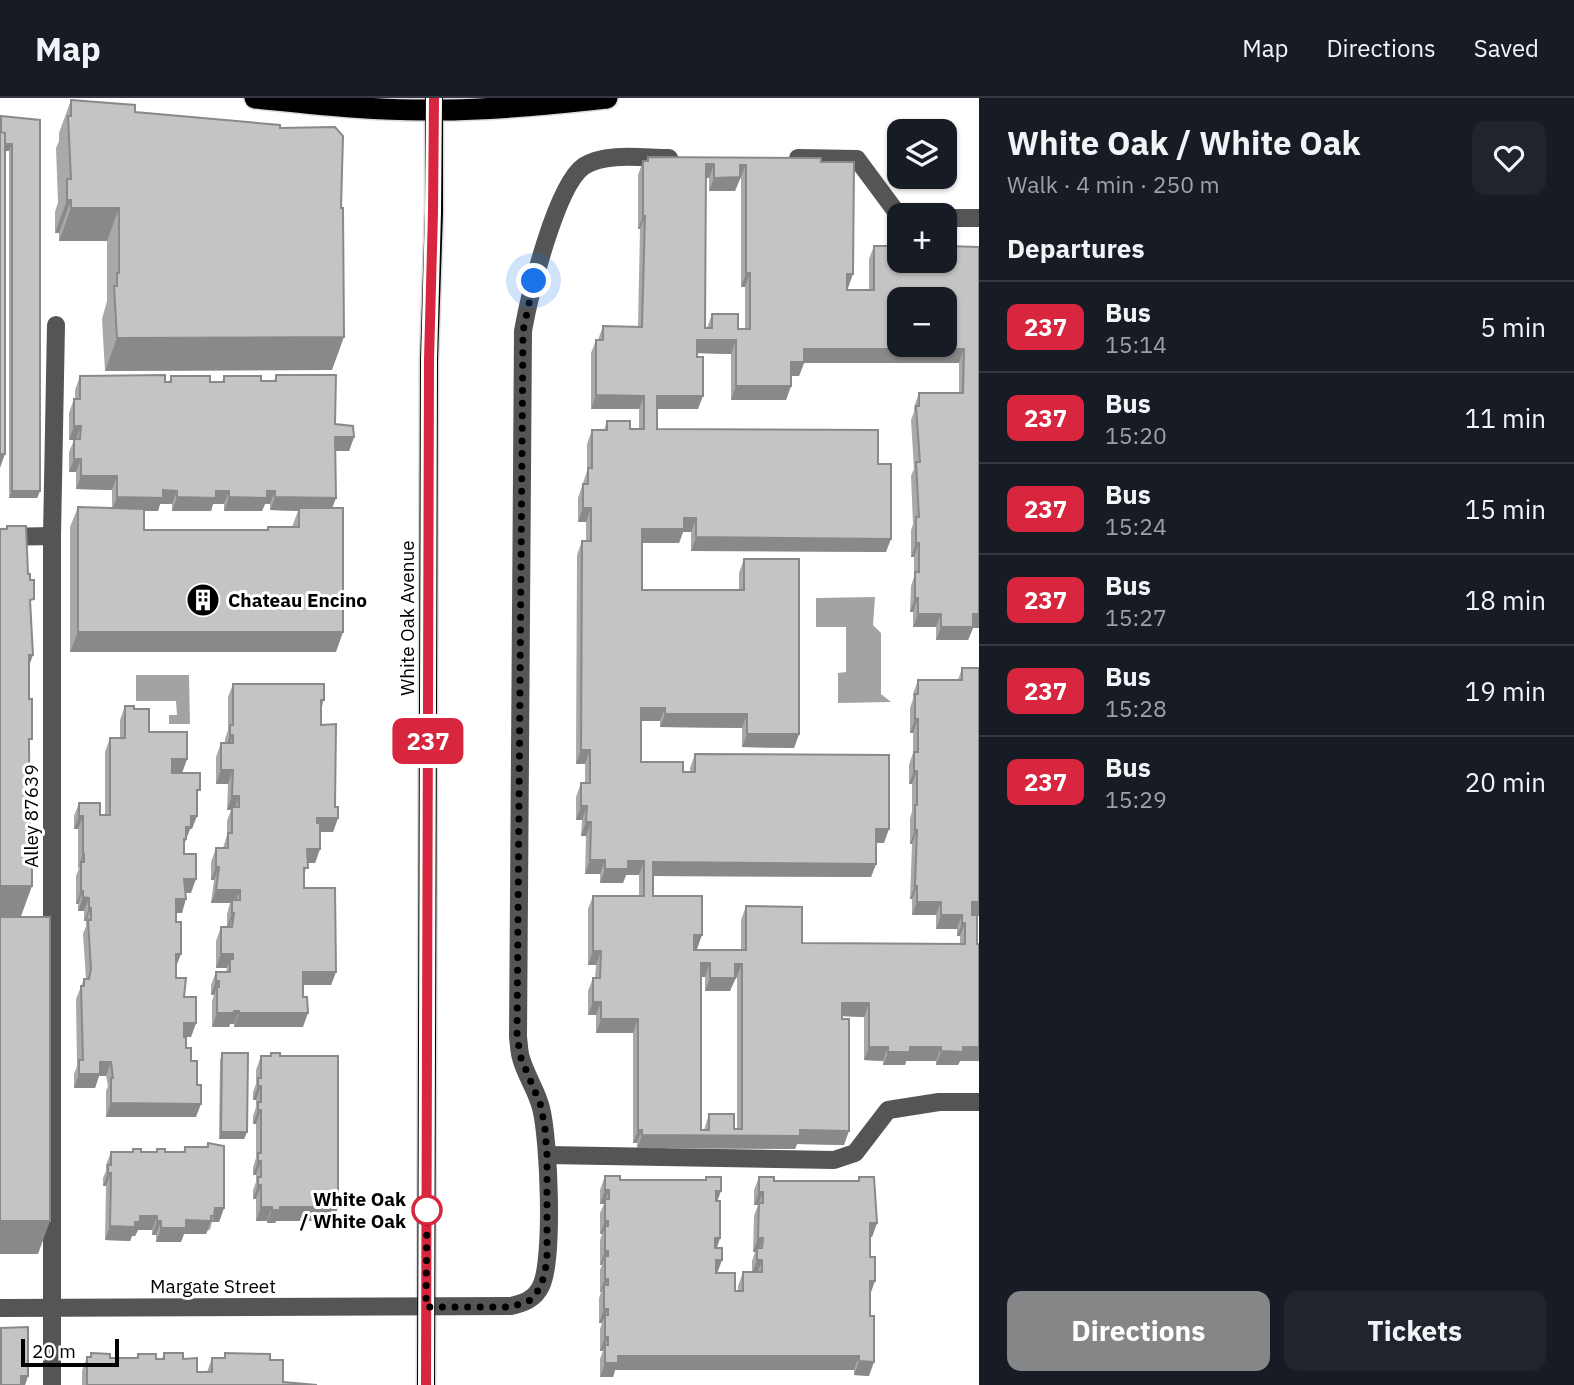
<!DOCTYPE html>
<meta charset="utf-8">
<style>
body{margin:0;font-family:"IBM Plex Sans",sans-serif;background:#20242c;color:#f1f3f6;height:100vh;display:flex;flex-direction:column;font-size:26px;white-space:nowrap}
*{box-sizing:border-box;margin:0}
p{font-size:23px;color:#9ea1a6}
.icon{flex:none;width:38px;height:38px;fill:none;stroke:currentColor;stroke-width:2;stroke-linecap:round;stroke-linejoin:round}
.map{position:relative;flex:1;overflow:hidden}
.side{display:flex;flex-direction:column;background:#171b24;width:595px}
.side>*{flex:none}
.badge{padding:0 14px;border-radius:10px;font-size:24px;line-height:46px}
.fabs{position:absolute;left:887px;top:21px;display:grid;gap:14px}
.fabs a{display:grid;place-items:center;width:70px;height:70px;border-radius:14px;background:#171b24;box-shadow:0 2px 5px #0004;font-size:35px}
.scale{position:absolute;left:21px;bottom:18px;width:98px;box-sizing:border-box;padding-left:7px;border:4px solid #000;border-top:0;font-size:19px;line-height:24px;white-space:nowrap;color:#000;-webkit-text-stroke:5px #fff;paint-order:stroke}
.you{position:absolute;width:35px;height:35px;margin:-18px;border:5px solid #fff;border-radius:50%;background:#1a73e8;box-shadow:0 0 0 10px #1a73e833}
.map>.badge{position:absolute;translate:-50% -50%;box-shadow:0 0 0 4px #fff}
h2{padding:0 28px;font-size:26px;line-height:63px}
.round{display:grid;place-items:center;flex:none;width:74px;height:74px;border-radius:14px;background:#20242c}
.headline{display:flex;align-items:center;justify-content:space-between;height:119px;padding:0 28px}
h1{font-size:33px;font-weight:800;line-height:52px}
.cta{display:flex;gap:14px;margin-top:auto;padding:14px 28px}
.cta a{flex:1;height:80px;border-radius:14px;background:#858687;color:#fff;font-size:28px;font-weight:800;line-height:80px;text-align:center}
.cta a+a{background:#20242c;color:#f1f3f6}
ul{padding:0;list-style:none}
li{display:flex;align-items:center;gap:21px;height:91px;padding:0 28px;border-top:2px solid #363941}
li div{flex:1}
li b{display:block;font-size:26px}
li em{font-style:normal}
li .badge{min-width:77px;font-weight:700;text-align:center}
header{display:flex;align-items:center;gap:42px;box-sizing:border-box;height:98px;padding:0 35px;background:#171b24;border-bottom:2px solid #363941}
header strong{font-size:33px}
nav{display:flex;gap:38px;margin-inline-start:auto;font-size:24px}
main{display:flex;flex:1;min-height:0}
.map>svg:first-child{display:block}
</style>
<header>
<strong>Map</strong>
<nav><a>Map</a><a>Directions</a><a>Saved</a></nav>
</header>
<main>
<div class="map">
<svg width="979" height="1287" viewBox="0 0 979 1287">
<rect width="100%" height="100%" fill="#fff"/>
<g fill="#a3a3a3">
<path d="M875,499l-2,28 8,8v61l10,8 -53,1v-30l8,-1v-45h-30v-29z"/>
<path d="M136,577h53l1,49h-21v-9h8l-1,-14h-40z"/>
</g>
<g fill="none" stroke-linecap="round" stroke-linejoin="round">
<defs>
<path id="major" d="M426,1287l3,-1025 5,-148v-114"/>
<path id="highway" d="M255,0c60,6 121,13 181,12 58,0 114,-6 171,-12"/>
</defs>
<use href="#major" stroke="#dbdbdb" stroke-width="21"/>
<use href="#highway" stroke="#dbdbdb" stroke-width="24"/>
<g stroke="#555" stroke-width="18">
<path d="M798,60l59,1 43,58"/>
<path d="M945,120h34"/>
<path d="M0,439l52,-1"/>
<path d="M547,1057l287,5 21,-7 33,-43 51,-8h40"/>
<path d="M0,1210l511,-2c13,-3 24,-7 30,-20 13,-27 8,-147 0,-178 -4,-17 -15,-32 -20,-50 -2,-6 -2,-14 -3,-21l5,-706c6,-34 33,-146 61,-165 23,-14 59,-8 85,-8"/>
<path d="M52,1287v-849l4,-211"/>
</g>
<use href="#major" stroke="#000" stroke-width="18"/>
<use href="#highway" stroke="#000" stroke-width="21"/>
</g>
<g fill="#a9a9a9" fill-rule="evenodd">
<path d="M71,2l64,12 145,16 52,242 -227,1 -3,-52 5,-18v-60h-48v-8h-4v-21l3,-10 -2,-54 3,-7v-8z"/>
<path d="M1,18l39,4v371l-3,7h-28v-347h-4l-5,317z"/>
<path d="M648,59l173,5 27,126h-1v2h22v-31l5,-13h23l2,-4 1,19 79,-14v381h-6l-5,12h-32v-13h-23v-15h-3l1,-26 3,-9v-20h-3v-27l2,-6 -2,-48 3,-7 -3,-49 3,-8v-5l5,-14h40v-30h-155l-5,13h-8v10l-5,14h-55v-46l-34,-1 1,56h-41v20l221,35 8,88 -195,-1v-19h-8l-4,11h-37v47h97v-17l5,-14 55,175 -5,14 -52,-1v-19l-82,-1v-6h-19v41l42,10h7v-4l5,-14 189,89h-8v21l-5,13 -218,-1v20l44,53h-3v1h47v-30l5,-14 56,37 158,1v-8h-3v-7h-21v-14h-24v-16h-2l2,-55h-2v-25l2,-8v-27h-3v-19l4,-12v-20h-3v-25l3,-9v-5l5,-14h40l4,-12 17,248h-2l-17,145 -2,4h-22v-4h-30l-1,4h-22v-4l-19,-1v-43l-22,-1 2,129 -47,-1 -2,5 -158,-1v-5h-4v-110h-37v-18h-8v-24l5,-13h2l1,-13h-8v-56l5,-13h46v-21h-13l-3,8h-23v-9h-15l1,-38h-5l1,-16h-6v-23l5,-14h4v-19h-9l1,-209 5,-14h4v-19h-8v-24l9,-27v-27l5,-14h12l3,-9 23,8h9v-20h-48v-56l5,-13h2l5,-14 35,1 2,-98h-2v-54l5,-14h3zM706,80h3v13h26l5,-13h1v109h4v42h-7l-26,-15 -5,14h-2zM701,879h4v14h25l5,-13h2v151h-3l-25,-15 -5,16h-3z"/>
<path d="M276,277l59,49 19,13 -5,14h-14l1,47 -4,10 4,144h-266v-125l8,-20 34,1v-18l-36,-1v-17h-7v-20l5,-12h-5v-27l5,-14h1v-9l5,-14 85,6h4l2,-6 39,6h12l2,-6 37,5h13zM160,406h12v7h39l2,-7h11v7h38l3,-7h5v6l28,1 -6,16h-24l-2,3h-122v-19h14z"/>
<path d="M233,586l91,16 -3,10v15l17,93 -5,14h-13v17l-5,14h-8l-3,14v11l32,84 -5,13h-28v42h-69v-3h-4l-1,3h-17v-26l2,-6h-3v-10l5,-13h10l1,-4h-11v-27l5,-14h6v-13l3,-11h-19l3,-23h-3v-18l5,-14h7l4,-13v-14l4,-11h-4l1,-26h-12v-27l5,-14h4v-4l3,-9v-33z"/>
<path d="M125,608l9,3 15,23 38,27 -5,14 15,25 -5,31h-2l-6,15v10l7,39h-5l-4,20h-6v65l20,45 -5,14h-5v11l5,13 5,56h-90v-26l2,-5 -2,-10h-7l-4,12h-21v-14l3,-8 -1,-67 8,-20h2l-3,-45 3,-8v-5h-2v-10h-6v-7h-2v-28l3,-8h-1v-39h-4v-13l5,-13 21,12h5v-63l5,-14h10v-18z"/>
<path d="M222,955l25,79 -3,7h-25l1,-79z"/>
<path d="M271,955l9,3 58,151 -5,14h-57l-1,2h-8v-2h-11v-22h-3v-9l3,-8v-7h-3v-8l3,-9v-34h-3v-8l3,-9v-7h-3v-8l3,-8v-14l5,-14h9z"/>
<path d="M208,1045l16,65 -5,14h-7l-2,8h-2l-2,4h-22l-3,8h-25v-7h-4v-5h-14l-3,6h-3l-2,5 -25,-1 1,-54h-3v-8l3,-7v-6l5,-13h21l1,-3 8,3h15l1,-3 8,3h18l2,-5h21z"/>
<path d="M605,1078l15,4h85l1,-3 11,24 3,37 -3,10v25l18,18h3v-5l5,-14h9v-11l3,-9h-2l1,-36 4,-11h-4v-15l5,-13 15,4h84l1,-4 18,46 -5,14h-2l-1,139 -15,-1v-5h-239l-2,7h-13v-18l3,-8h-3v-22l2,-6h-3v-25l2,-6h-1v-22l2,-5h-2v-25l2,-6h-2v-21l4,-9h-4v-14z"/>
<path d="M1,1230l27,48 -3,9h-25v-54z"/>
<path d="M91,1255l19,5h26l2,-4 18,5h6l2,-6 19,6 14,13h10l5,-14h12l1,-5 45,7 13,22 34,3h-235v-14l5,-14h2z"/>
</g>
<g fill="#898989">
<path d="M1,46h11l-3,7h-9z"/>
<path d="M706,66h8l-5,14h-8z"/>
<path d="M740,67h6l-11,26h-26l5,-13z"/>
<path d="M67,102h4l-12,33h-4z"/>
<path d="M71,110h48l-12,33h-48z"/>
<path d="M643,118h2l-5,13h-2z"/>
<path d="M746,175h4l-5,14h-4z"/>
<path d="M847,176h6l-5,14h-6z"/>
<path d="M344,239l-12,33 -227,1 12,-33z"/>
<path d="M697,242h39l-5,14 -39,-1z"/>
<path d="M804,251h160l-5,14h-155l-5,13h-13l5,-14z"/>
<path d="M736,288h55l-5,14h-55z"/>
<path d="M596,297l48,1 -5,13h-48z"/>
<path d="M657,298h46l-5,13h-46z"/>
<path d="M74,328h7l-5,14h-7z"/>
<path d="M335,339h19l-5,14h-19z"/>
<path d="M0,356h5l-5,14z"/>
<path d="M74,361h7l-5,13h-7z"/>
<path d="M81,378h36l-5,14 -36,-1z"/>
<path d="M163,392l14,1 -5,13h-12l-2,7h-46l5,-14z"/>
<path d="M12,393h28l-3,7h-28z"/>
<path d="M216,393h13l-5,13h-11l-2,7h-39l5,-14z"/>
<path d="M267,393h8l-5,13h-5l-3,7h-38l5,-14z"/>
<path d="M275,399l61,1 -5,13 -32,-3 -1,3 -28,-1z"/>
<path d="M583,410h8l-5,14h-8z"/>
<path d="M684,420h12l-5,14h-8l-4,11h-42l5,-14z"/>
<path d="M696,439l195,2 -5,13 -195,-1z"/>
<path d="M916,445h3l-5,14h-3z"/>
<path d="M915,500h3l-5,14h-3z"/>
<path d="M918,516h23l-5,13h-23z"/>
<path d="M973,516h6v14h-6l-5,12h-32l5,-13z"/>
<path d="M78,534h265l-7,20h-266z"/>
<path d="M29,557h4l-12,33z"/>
<path d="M641,610h24l-5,13h-24z"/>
<path d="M665,616h82l-5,14 -82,-1z"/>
<path d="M915,621h3l-5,14h-3z"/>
<path d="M747,636h52l-5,14 -52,-1z"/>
<path d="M230,637h3l-5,14h-3z"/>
<path d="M581,652h9l-5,14h-9z"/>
<path d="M172,661h15l-5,14h-15z"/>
<path d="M221,672h12l-5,14h-12z"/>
<path d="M914,673h3l-5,13h-3z"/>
<path d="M232,698h7l-5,14 -2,-3 -1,3h-4z"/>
<path d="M581,708h6l-5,14h-6z"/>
<path d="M79,718h4l-5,13h-4z"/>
<path d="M191,718h6l-5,13h-2l-9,24v-12z"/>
<path d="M317,720h21l-5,14h-21z"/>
<path d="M586,724h5l-5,14h-5z"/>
<path d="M876,731h13l-5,14h-13z"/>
<path d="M915,732h2l-5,14h-2z"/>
<path d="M307,751h13l-5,14h-13z"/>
<path d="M83,756h1l-3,10v-2l-3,6z"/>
<path d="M590,762h15l-5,14h-15z"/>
<path d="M628,763h16l-5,14h-13l-3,8h-23l5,-14z"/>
<path d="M653,764l223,2 -5,13 -223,-1z"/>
<path d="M216,769h3l-5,13h-3z"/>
<path d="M184,781h12l-5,14h-12z"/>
<path d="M0,788h32l-12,33h-20z"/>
<path d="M915,788h2l-5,13h-2z"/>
<path d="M216,792h24l-5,13 -3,-3 -2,3h-19z"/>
<path d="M81,793h2l-5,13h-2z"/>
<path d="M83,799l6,1 -5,13h-6z"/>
<path d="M176,801h10l-4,14h-11z"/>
<path d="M917,804h24l-5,13h-24z"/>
<path d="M972,804h7v14h-12z"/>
<path d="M89,810h2l-5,13h-2z"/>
<path d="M232,815h2l-5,14h-2z"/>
<path d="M941,817h21l-5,14h-21z"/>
<path d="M962,825h3l-5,13h-3z"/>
<path d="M694,837h8l-5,14h-8z"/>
<path d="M593,853h8l-5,14h-8z"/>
<path d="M176,856h5l-5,13z"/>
<path d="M221,856h12l-6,14h-11z"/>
<path d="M701,865h9l-5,14h-9z"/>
<path d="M735,866h7l-12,27h-25l5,-13z"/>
<path d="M303,874h33l-5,13h-33z"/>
<path d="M216,883h3l-5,14h-3z"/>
<path d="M593,904h8l-5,13h-8z"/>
<path d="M842,905h27l-5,14 -27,-1z"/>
<path d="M234,913h5l-5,13h-4l-1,3h-17l5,-14z"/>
<path d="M239,915h69l-5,14h-69z"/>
<path d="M601,921h37l-5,14h-37z"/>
<path d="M184,925h12l-5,14h-12z"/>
<path d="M869,949h19l-5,14 -19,-1z"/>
<path d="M910,949h31l-5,14h-30l-1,4h-22l5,-13z"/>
<path d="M963,949h16v14h-19l-2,4h-22l5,-14z"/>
<path d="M100,964h11l-5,14h-7l-4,12h-21l5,-14z"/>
<path d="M258,988h3l-5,14h-3z"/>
<path d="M111,1005l90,1 -5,13h-90z"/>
<path d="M258,1012h3l-5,14h-3z"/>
<path d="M638,1032h4l-5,13h-4z"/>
<path d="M800,1032l49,1 -5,14 -47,-1 -2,5 -158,-1 5,-13z"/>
<path d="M221,1034h26l-3,7h-25z"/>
<path d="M258,1063h3l-5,14h-3z"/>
<path d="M108,1075h3l-5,13h-3z"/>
<path d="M258,1087h3l-5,14h-3z"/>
<path d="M605,1092h4l-5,14h-4z"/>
<path d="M716,1093h5l-5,14z"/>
<path d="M759,1094h4l-5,13h-4z"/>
<path d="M261,1109h11l-5,14h-11z"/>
<path d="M280,1109h58l-5,14h-57l-1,2h-8l5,-13z"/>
<path d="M215,1110h9l-5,14h-7l2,-6z"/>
<path d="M140,1118h17l-5,14h-14l-3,6h-3l-2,5 -25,-1 5,-14 25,-4z"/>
<path d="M186,1122l25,1 -5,13h-22l-3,8h-25l5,-14z"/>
<path d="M0,1123h50l-12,33h-38z"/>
<path d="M157,1123h4l-5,14h-4z"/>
<path d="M605,1123h3l-6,13h-2z"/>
<path d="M870,1125h7l-5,14h-7z"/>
<path d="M715,1140h5l-5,14z"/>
<path d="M758,1140h5l-5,14 -1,-4 -2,4h-2z"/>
<path d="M605,1153h3l-3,10v-5l-3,9h-2z"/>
<path d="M716,1162h6l-5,14h-6z"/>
<path d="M757,1162h5l-5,14h-5z"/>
<path d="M605,1181h3l-4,10v-4l-3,7h-1z"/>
<path d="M870,1183h5l-5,14z"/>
<path d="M604,1211h4l-6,14h-3z"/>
<path d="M605,1239h3l-5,14h-3z"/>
<path d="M618,1258h241l-5,14h-239l-2,7h-13l5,-14z"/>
<path d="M859,1263l15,1 -5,14 -15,-1z"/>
<path d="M21,1278h7l-3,9h-7z"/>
</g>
<g fill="#c4c4c4" stroke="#898989" stroke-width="2" fill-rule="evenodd">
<path d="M71,2l64,5v7l145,13v3l55,-1 8,9 -2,72h2l1,129 -227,1 -3,-52h3v-13h2v-65h-48v-8h-4v-21h4l-3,-63h3z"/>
<path d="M1,18l39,4v371h-28v-347h-7v-11h-4z"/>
<path d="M0,34l5,1v321h-5z"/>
<path d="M648,59l173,1v4h33l-1,112h-6v16h27v-44h25l1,-4v19h45v-15l34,1v367h-6v13h-32v-13h-23v-16h-3v-26h4v-29h-3v-26h3l-3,-55h4l-4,-56h3v-13h44l1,-44h-160v13h-13v24h-55v-46h-39v17h6v39h-46v33l221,1v34h13v75l-195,-2v-19h-12v11h-42v61h102v-31h55v175h-52v-20h-82v-6h-24v54h42v10h12v-18l194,1v74h-13v35l-223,-2v34h49v39h-8v15h52v-44l56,1v36l163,1v-21h-3v-8h-21v-13h-24v-16h-2l2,-56h-2v-25h2v-34h-3v-19h4v-33h-3v-25h3v-14h44v-12h17v234h-7v13h5v29h2v103h-16v5l-22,-1v-4h-31v5h-22v-5h-19v-44h-27v16h7v112l-49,-1v6l-158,-1v-5h-4v-111h-37v-17h-8v-24h7l1,-27h-8v-55h51v-35h-16v8h-23v-9h-15l1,-38h-5l1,-16h-6v-23h9v-33h-9l1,-209h9v-33h-8v-24h5v-16h4v-38h15v-9h23v8h14v-33l-48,-1v-55h7v-14l39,1 3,-111h-2v-55h5zM706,66h8v14l26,-1v-12h6v108h4v56h-12v-15h-26v14h-7zM900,201h45v46h-45zM701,865h9v15h25v-14h7v165h-8v-15h-25v16h-8z"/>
<path d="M165,277v7h6v-6h39v6h14v-6h37v5h15v-6h60l-1,49 18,2 1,11h-19l1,61 -61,-1v-6h-8v7l-38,-1v-6h-13v7l-39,-1v-6l-14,-1v8l-46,-1v-21h-36v-17h-7v-20h6l1,-13h-7v-27h6v-23z"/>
<path d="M78,409l66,2v21h124v-3h31v-19h44v124h-265z"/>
<path d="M7,428h19l2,48h2v6h4v19l-4,1 3,55h-4v44h3v40h-3l1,127h2v20h-32v-357h7z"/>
<path d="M233,586h91v16h-3v25l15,-1 -1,83h3v11h-21v5h3v26h-13l1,19h-4v20h31l1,84h-33v25h4l1,16h-69v-2h-5v2h-17v-26h2v-6h-3v-9h14v-13h3v-5h-12v-27h11l2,-14h-2v-13h8v-10h-24l3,-23h-3v-19h12v-15h4v-26h7v-11h-7l1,-26h-12v-27h12v-8h-3v-10h3z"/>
<path d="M125,608h9v3h15v23h38v27h-15v14h28v17h-3v26h-6v11h-5v12h-2v15h12v25h-12l2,20h-10v23h5v32h-5v24h10l-2,19h12v26h-12v14h2v11h5v13h6v24h4v19l-90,-1v-25h2l-2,-16h-11v12h-21v-14h4l-2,-74h3v-7h5l2,-10 -3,-49h3v-12h-2v-10l-6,-1v-6h-2v-29h3v-8h-1v-38h-4v-13h21v12h10v-77h15z"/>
<rect x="0" y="819" width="50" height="304"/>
<path d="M222,955h26l-1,79h-26z"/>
<path d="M271,955h9v3h58v151h-58v3h-8v-3h-11v-22h-3v-8h3v-16h-3v-8h3v-43h-3v-8h3v-16h-3v-8h3v-22h10z"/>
<path d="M208,1045l16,3v62h-9l-1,8h-3v5l-25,-1v8h-25v-7h-4v-5h-17v6h-5v5l-25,-1 1,-53h-3v-8h3v-13h22v-3h8v3h16v-3h8v3h20v-5h23z"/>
<path d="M605,1078h15v4h86v-3h15v14h-5v10h4v37h-5v10h7v12h-6v13h19v18h8v-19h19v-12h-5v-12h5l1,-10h-5l1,-35h4v-11h-4v-15h15v4h85v-4h15l3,46h-7v34h5v24h-5v35h4v46l-15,-1v-5h-241v7h-13v-18h3v-8h-3v-22h3v-6h-4v-24h4v-6h-3v-23h3v-5h-3v-25h3v-5h-3v-22h4v-9h-4z"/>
<path d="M28,1229v49h-7v9h-20v-57z"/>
<path d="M91,1255l19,1v4h28v-4h18v5h8v-6h19v6l14,-1v14h15v-14h13v-5l45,1v6h13v22l34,3h-230v-28h4z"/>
</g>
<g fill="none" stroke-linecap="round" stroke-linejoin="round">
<defs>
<path id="line" d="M426,1287l3,-1025 4,-148 1,-114"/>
</defs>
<use href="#line" stroke="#fff" stroke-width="16"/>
<use href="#line" stroke="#d7263d" stroke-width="10"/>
<path stroke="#000" stroke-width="7" stroke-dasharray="0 12.6" d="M427,1112l-1,97h85l18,-6 12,-14 6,-25v-107l-2,-26 -4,-23 -20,-48 -4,-21 6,-706 11,-50"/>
</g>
<defs>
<symbol id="building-disc" viewBox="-11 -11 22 22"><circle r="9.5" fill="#000" stroke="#fff"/><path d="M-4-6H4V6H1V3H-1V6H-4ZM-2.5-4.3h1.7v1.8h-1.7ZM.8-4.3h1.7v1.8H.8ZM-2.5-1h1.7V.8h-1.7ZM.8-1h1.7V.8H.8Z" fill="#fff"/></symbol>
</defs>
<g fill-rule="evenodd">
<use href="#building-disc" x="184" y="483" width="38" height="38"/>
</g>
<circle fill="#fff" stroke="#d7263d" stroke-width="3.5" cx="427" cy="1112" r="14"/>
<g text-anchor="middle" stroke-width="6" stroke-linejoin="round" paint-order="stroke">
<g font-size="19" font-weight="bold" fill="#000" stroke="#fff" text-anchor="start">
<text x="228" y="509">Chateau Encino</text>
</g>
<g font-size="19" fill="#000" stroke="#fff">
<text transform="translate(407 520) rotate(-90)" y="7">White Oak Avenue</text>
<text transform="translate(31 718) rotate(-90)" y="7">Alley 87639</text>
<text x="213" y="1195">Margate Street</text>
</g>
<g font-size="19" font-weight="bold" fill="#000" stroke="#fff" text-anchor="end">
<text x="406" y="1108">White Oak<tspan x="406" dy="22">/ White Oak</tspan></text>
</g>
</g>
</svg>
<div class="fabs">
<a><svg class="icon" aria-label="layers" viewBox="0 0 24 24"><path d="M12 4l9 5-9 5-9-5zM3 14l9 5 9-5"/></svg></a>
<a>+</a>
<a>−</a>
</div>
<div class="scale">20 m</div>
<div class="you" style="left:534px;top:183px"></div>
<b class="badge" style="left:428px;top:643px;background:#d7263d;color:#fff">237</b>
</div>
<section class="side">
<div class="headline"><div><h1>White Oak / White Oak</h1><p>Walk · 4 min · 250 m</p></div><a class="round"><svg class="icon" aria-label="heart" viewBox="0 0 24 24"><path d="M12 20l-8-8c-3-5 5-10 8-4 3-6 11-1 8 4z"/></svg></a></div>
<h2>Departures</h2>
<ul>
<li><span class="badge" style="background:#d7263d;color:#fff">237</span><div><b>Bus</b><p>15:14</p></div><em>5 min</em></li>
<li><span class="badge" style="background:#d7263d;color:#fff">237</span><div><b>Bus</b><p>15:20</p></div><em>11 min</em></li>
<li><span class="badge" style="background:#d7263d;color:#fff">237</span><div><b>Bus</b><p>15:24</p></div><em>15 min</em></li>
<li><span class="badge" style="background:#d7263d;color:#fff">237</span><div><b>Bus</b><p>15:27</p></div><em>18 min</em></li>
<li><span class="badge" style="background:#d7263d;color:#fff">237</span><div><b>Bus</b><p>15:28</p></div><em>19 min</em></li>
<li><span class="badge" style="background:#d7263d;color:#fff">237</span><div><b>Bus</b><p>15:29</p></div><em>20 min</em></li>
</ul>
<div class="cta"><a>Directions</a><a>Tickets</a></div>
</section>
</main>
